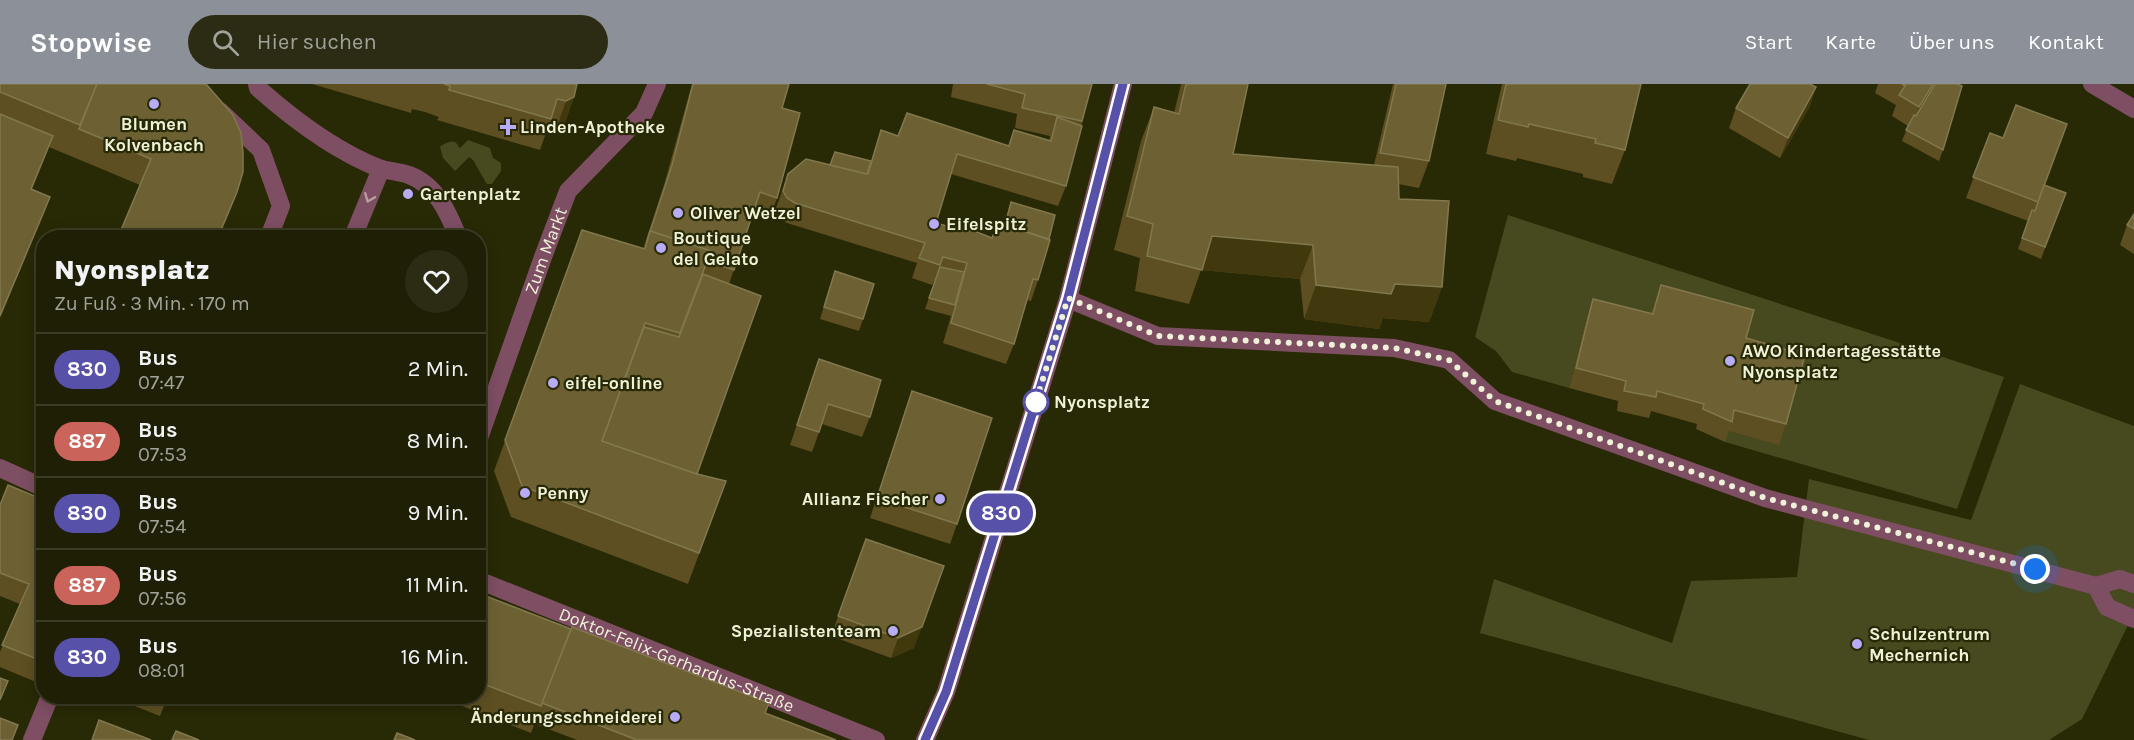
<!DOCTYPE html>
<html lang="de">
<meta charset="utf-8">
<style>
body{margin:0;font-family:Karla,sans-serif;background:#2b2c13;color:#f1f3f6;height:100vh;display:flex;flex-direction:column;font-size:22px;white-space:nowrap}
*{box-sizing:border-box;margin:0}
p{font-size:20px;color:#a1a29a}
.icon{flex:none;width:33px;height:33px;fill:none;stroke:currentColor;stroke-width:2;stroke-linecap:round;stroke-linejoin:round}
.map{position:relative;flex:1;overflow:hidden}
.details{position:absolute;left:36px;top:146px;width:450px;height:474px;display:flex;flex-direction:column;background:#1e1f04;border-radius:24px;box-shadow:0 3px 15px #0003,0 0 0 2px #3c3d26}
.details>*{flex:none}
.badge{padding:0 12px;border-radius:20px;font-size:21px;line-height:39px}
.you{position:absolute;width:30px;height:30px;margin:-15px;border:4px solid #fff;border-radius:50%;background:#1a73e8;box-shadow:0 0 0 9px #1a73e833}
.map>.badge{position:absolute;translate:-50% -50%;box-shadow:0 0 0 3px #fff}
.round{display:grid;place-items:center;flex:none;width:63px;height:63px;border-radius:32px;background:#2b2c13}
.overview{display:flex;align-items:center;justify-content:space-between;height:102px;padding:0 18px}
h1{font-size:28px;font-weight:800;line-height:45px}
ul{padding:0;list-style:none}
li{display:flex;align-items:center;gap:18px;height:72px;padding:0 18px;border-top:2px solid #3c3d26}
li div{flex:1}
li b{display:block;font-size:22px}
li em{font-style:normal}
li .badge{min-width:66px;font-weight:700;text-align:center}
header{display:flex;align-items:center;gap:36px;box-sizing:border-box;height:84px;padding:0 30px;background:#8c9099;color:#fff}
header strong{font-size:28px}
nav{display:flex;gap:33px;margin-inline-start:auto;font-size:21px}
.search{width:420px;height:54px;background:#2b2c13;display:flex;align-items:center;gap:15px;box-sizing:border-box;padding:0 21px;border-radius:33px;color:#a1a29a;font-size:22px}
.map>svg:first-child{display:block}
</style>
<header>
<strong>Stopwise</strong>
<div class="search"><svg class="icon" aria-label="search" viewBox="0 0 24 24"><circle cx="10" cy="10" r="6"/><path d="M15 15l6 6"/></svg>Hier suchen</div>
<nav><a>Start</a><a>Karte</a><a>Über uns</a><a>Kontakt</a></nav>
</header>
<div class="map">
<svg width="2134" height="656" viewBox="0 0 2134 656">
<rect width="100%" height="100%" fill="#282905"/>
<g fill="#47491f">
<path d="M468,56l22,8 3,10 8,5v8l-9,13h-5l-2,-3 -12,-21 -4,-3 -14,14 -12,-13 -3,-11c3,-3 13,-8 16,-4 2,1 2,4 4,5z"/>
<path d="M1508,131l496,162 -47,132 -232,-67 1,-11 -72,-126 -8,29 -60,-15 -17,69 -57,-16 -16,-21 -21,-14z"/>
<path d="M2020,300l114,42v187l-52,106 -33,21h-180l-389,-107 14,-54 178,64 19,-62 106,-4 12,-98 162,41z"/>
</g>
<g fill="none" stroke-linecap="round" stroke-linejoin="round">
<g stroke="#7e4e63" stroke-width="18">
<path d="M257,0l1,4c37,33 77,63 123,81"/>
<path d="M2092,0l42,25"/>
<path d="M221,28l40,38 20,56 -12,31"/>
<path d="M353,153l28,-68c9,2 20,3 28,6 27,10 39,37 49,62"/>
<path d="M1068,215l90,37 236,12 55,12 46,41 270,97 331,88 24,-7 14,5"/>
<path id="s1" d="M478,357l65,-184 25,-66 76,-78 13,-29"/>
<path d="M0,384l44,20"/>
<path id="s2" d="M478,496l398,160"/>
<path d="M2096,502l11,21 27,12"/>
<path d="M32,656l18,-44"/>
<path d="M925,656l21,-48 122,-393 55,-215"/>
</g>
</g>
<g fill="#5d4f21">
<path d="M0,0h205l22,135 -87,-34 -91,-38 -17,42 18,8 -50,121z"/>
<path d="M312,0h265l-3,13 -11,31 -8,4 -8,-2 -7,20 -103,-30 2,-3 -14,-5 -13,-3 -1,4z"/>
<path d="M692,0h97l-7,24 -5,90 -7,20 -17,-5 -24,71 -32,190 29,7 -38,103 -177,-67 -17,-46 88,-241 61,19 21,-64z"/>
<path d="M953,0h139l-26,102 -8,20 -107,-32 -15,49 56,15 12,-13 7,-23 27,78 -7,21 -4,-1 -13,44 -8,20 -63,-21 8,-27 -26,-7 11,-31 -4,7 -20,-7 5,-15 -130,-40 -7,-5 -5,-7 13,-37 42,-9 41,-4 10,-31 17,6 110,10 6,-16 35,11 1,-5 -35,-8 2,-14 -66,-17z"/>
<path d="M1181,0h67l-15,70 141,11 19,-81h53l-17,77 -10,27 -21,-4 1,15 43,88 -13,35 -46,-4 -4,11 -75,-10 -4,-40 -99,-9 -12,34 -54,-13 5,-33 -26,-8 27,-109 13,-34 20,6z"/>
<path d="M1502,0h139l-16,66 -13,34 -29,-7v-3l-66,-16 -1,3 -30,-7z"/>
<path d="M1878,0h80l-15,66 -4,11 -37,-20 6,-15 -16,-10 4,-11 -21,-12z"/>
<path d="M1816,3l-7,21 -29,50 -51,-30 7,-20z"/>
<path d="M1990,49l54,52 22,8 -25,66 -23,-10 10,-28 -62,-23z"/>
<path d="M2134,130v40l-14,-9 7,-20z"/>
<path d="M835,187l28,48 -4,12 -39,-12z"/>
<path d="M1661,201l85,53 40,86 -7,21 -50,-14 -4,11 -29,-13 1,-5 -46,-13 -2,7 -32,-7 1,-10 -49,-13 17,-69 7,-20 58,14z"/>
<path d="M819,275l51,58 -8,20 -40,-13 -10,28 -22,-7z"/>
<path d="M912,307l45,133 -7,20 -80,-26z"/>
<path d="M44,333v9l-4,-1z"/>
<path d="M44,416v165l-8,17 -36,-15v-15l20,-48 -20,-8v-91z"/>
<path d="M866,455l48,109 -23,10 -60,-22z"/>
<path d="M478,509l287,120 71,27h-259l-42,-16 1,-4 -5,13 -94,-37h41z"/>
<path d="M109,612h59l-8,20z"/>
</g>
<g fill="#41390d">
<path d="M1933,0h4l-25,44 7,-21z"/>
<path d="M1816,3l-7,21 -29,50 8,-20z"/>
<path d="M574,13l-11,31 -8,4 11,-31z"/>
<path d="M237,108l-10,27 -8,18h-1z"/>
<path d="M50,113l-4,12 -46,109v-2z"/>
<path d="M1212,152l101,9 -13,34 -99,-9z"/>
<path d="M1395,200l47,3 -13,35 -46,-4 -4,11 -75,-10 12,-34z"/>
<path d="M922,543l-8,21 -23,10 7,-20z"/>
</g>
<g fill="#6d6134" stroke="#81784e" stroke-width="1.5">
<path d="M0,0h97l-17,41 -80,-33z"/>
<path d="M97,0h108l2,1 26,30 8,18 2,19v20l-6,20 -19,45h-100l33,-78 -72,-30z"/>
<path d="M444,0h133l-3,13 -8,4 -9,-2 -6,20 -102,-29 1,-4z"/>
<path d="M693,0h96l-7,24 18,5 -23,85 -17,-6 -26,78 -26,-9 3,-10 -61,-20 -3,10 25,-76z"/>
<path d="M987,0h105l-10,37 -60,-13 3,-14z"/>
<path d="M1186,0h62l-15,70 165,13 1,32 50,2 -7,86 -47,-3 -4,10 -75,-9 -3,-40 -101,-9 -10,34 -55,-14 6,-32 -26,-8 27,-109 25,7z"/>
<path d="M1396,0h50l-17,77 -49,-8z"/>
<path d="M1506,0h135l-16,66 -30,-7 1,-4 -67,-15 -1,3 -30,-7z"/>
<path d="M1750,0h60l6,3 -28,51 -52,-30z"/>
<path d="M1902,0h31l-14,23 -20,-12 6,-9z"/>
<path d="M1935,0h23l4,2 -19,64 -37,-20 8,-15 2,1z"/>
<path d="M2016,21l51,19 -29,78 -65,-25 17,-44 13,5z"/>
<path d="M907,29l102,33 5,-16 37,11 6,-24 25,9 -16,60 -109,-32 -21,69 21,6 2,-4 33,13 6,-15 52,17 -12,40 -5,-1 -19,65 -63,-21 16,-60 -24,-6 -3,8 -21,-7 6,-15 -130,-40 -8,-5 -4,-7 5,-17 18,-15 62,15 13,-44 17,6z"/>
<path d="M0,30l53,22 -22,53 19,8 -50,119z"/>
<path d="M835,68l36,9 -4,13 -37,-9z"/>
<path d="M2044,101l22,8 -21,54 -23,-9 10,-28 3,1z"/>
<path d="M1011,118l44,13 -6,24 -44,-14z"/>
<path d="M2134,130v15l-7,-4z"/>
<path d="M582,146l63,19 5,-18 61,20 -31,82 -35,-10 -43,118 95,33 29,7 -27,72 -177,-67 -17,-46z"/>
<path d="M940,183l24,5 -9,33 -26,-7z"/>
<path d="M835,187l39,13 -11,35 -39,-12z"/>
<path d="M703,190l58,22 -64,178 -95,-33 42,-114 35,10z"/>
<path d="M1661,201l93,25 -8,28 59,17 -19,69 -52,-14 -2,12 -29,-13 1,-5 -47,-13 -1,6 -32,-6 2,-10 -50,-13 17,-69 60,15z"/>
<path d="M819,275l62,21 -11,37 -42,-13 -9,28 -22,-7z"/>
<path d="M912,307l80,27 -35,106 -80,-26z"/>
<path d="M8,401l36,15v162l-42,-17 27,-61 -29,-11v-68z"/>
<path d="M866,455l78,27 -22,61 -24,11 -60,-22z"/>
<path d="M478,509l93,36 -30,77 -63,-24z"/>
<path d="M572,543l197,76 -4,10 71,27h-199l-95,-37z"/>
<path d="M0,594l8,3 -8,19z"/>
<path d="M145,612h23l-4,9 -20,-7z"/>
<path d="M0,634l18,7 -6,15h-12z"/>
<path d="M99,636l52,20h-59z"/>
<path d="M176,647l23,9h-27z"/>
<path d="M397,649l18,7h-21z"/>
</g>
<defs><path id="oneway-chevron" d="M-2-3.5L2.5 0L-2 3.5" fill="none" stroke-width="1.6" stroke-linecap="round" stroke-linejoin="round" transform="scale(1.5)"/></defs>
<use stroke="#b6a09e" href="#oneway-chevron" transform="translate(369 114) rotate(112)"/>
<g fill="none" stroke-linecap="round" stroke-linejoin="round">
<defs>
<path id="line" d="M925,656l21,-48 122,-394 55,-214"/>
</defs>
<use href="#line" stroke="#fff" stroke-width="14"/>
<use href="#line" stroke="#5851aa" stroke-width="9"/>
<path stroke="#eff2d8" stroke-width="6" stroke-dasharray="0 10.8" d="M1036,318l-3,9 35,-113 90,38 236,12 55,12 46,41 270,97 270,71"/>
</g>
<g fill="#b8abf7" stroke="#282905" stroke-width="2">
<circle cx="154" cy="20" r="6"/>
<path d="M505 34h6v6h6v6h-6v6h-6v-6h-6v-6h6z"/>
<circle cx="408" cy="110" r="6"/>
<circle cx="678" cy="129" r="6"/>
<circle cx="934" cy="140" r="6"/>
<circle cx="661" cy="164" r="6"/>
<circle cx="1730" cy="277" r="6"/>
<circle cx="553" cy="299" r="6"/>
<circle cx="525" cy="409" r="6"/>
<circle cx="940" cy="415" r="6"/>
<circle cx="893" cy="547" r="6"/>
<circle cx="1857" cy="560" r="6"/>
<circle cx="675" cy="633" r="6"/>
</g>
<circle fill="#fff" stroke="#5851aa" stroke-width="3" cx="1036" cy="318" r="12"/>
<g text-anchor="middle" stroke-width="4.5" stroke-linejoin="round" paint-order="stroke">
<g font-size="18" font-weight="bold" fill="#eff2d8" stroke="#282905" text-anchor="start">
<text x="154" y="46" text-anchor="middle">Blumen<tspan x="154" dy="21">Kolvenbach</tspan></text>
<text x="520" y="49">Linden-Apotheke</text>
<text x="420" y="116">Gartenplatz</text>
<text x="690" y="135">Oliver Wetzel</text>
<text x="946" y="146">Eifelspitz</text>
<text x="673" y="160">Boutique<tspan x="673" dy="21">del Gelato</tspan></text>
<text x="1742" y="273">AWO Kindertagesstätte<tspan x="1742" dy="21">Nyonsplatz</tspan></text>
<text x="565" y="305">eifel-online</text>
<text x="537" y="415">Penny</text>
<text x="928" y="421" text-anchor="end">Allianz Fischer</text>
<text x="881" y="553" text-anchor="end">Spezialistenteam</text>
<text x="1869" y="556">Schulzentrum<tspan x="1869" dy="21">Mechernich</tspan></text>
<text x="663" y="639" text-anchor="end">Änderungsschneiderei</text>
</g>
<g font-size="18" fill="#eff2d8" stroke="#282905">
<text dy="6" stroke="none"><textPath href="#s1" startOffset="202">Zum Markt</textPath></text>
<text dy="6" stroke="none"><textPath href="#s2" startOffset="214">Doktor-Felix-Gerhardus-Straße</textPath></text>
</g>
<g font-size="18" font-weight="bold" fill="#eff2d8" stroke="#282905" text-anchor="start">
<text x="1054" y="324">Nyonsplatz</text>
</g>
</g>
</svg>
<div class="you" style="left:2035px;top:485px"></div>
<b class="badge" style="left:1001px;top:429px;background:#5851aa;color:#fff">830</b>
<section class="details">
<div class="overview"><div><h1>Nyonsplatz</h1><p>Zu Fuß · 3 Min. · 170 m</p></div><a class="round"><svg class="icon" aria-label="heart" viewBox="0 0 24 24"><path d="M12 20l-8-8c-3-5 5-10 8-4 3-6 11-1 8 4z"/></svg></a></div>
<ul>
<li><span class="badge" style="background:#5851aa;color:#fff">830</span><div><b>Bus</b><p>07:47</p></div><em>2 Min.</em></li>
<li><span class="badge" style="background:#ca635a;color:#fff">887</span><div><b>Bus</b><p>07:53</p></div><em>8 Min.</em></li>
<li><span class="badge" style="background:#5851aa;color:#fff">830</span><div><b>Bus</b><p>07:54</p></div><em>9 Min.</em></li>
<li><span class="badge" style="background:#ca635a;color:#fff">887</span><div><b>Bus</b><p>07:56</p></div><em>11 Min.</em></li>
<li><span class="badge" style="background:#5851aa;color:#fff">830</span><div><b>Bus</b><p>08:01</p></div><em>16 Min.</em></li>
</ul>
</section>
</div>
